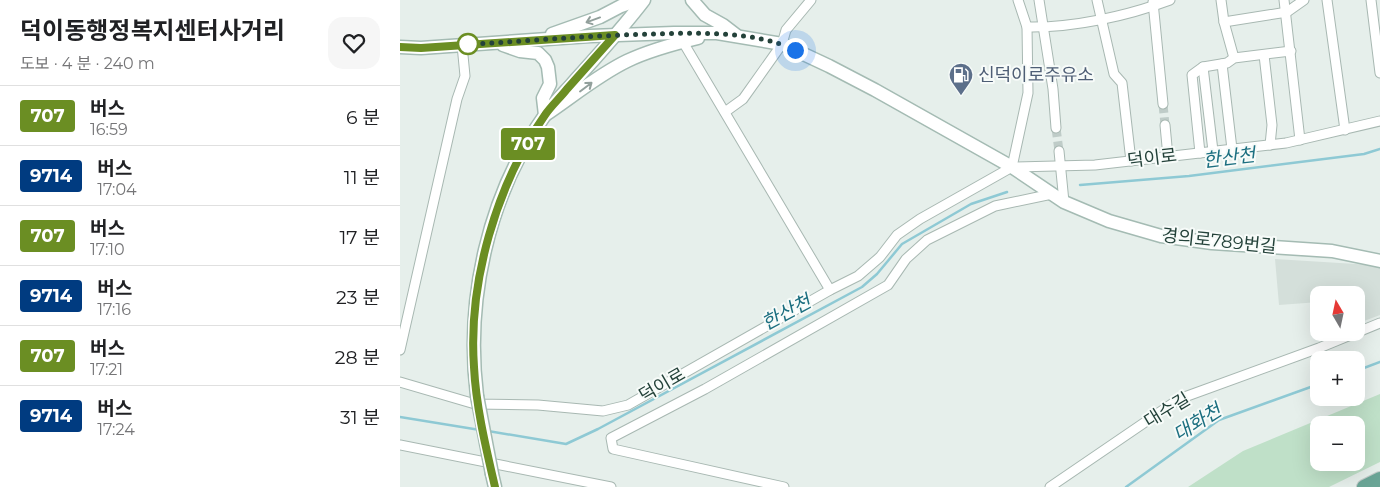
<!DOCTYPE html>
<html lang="ko">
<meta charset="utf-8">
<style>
body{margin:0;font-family:Montserrat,"Noto Sans KR",sans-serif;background:#f6f6f6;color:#202124;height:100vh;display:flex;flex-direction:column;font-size:19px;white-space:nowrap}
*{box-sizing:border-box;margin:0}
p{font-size:16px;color:#757577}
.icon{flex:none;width:28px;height:28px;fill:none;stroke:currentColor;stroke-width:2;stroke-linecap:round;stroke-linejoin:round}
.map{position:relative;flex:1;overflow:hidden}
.drawer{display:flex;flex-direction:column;background:#fff;width:400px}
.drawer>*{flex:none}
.badge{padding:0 10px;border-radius:4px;font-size:18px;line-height:32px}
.needle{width:32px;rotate:351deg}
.fabs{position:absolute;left:910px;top:286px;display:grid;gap:10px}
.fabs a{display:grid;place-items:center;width:55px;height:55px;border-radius:10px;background:#fff;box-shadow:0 5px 20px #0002;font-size:25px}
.you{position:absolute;width:25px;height:25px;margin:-12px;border:4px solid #fff;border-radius:50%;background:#1a73e8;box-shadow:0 0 0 8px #1a73e833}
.map>.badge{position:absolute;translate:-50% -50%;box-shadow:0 0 0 2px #fff}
.round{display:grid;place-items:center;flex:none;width:52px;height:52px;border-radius:15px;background:#f6f6f6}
.head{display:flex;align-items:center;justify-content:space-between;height:85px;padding:0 20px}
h1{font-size:24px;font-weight:700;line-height:38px}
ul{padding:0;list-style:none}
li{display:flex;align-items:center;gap:15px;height:60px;padding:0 20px;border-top:1px solid #e0e0e0}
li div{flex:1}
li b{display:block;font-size:19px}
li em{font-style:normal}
li .badge{min-width:55px;font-weight:700;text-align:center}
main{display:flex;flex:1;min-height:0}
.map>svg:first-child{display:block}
</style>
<main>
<section class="drawer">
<div class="head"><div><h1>덕이동행정복지센터사거리</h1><p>도보 · 4 분 · 240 m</p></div><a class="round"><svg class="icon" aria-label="heart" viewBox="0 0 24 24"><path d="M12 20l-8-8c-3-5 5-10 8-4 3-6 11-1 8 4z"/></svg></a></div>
<ul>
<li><span class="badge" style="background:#6b8e23;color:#fff">707</span><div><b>버스</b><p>16:59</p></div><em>6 분</em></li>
<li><span class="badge" style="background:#003b80;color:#fff">9714</span><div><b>버스</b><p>17:04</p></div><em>11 분</em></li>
<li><span class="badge" style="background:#6b8e23;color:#fff">707</span><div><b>버스</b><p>17:10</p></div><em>17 분</em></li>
<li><span class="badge" style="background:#003b80;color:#fff">9714</span><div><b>버스</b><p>17:16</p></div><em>23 분</em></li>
<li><span class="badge" style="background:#6b8e23;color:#fff">707</span><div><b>버스</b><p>17:21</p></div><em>28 분</em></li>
<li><span class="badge" style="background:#003b80;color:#fff">9714</span><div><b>버스</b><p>17:24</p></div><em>31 분</em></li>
</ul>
</section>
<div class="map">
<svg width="980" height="487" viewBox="0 0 980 487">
<rect width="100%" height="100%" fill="#e6efeb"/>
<path fill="#d4dfda" d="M875,259l97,6 8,3v47l-24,9v-29h-37v7l-40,3z"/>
<path fill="#bfe0c8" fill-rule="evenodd" d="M980,394v68l-51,25h-141l55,-36zM919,425h37v37h-37z"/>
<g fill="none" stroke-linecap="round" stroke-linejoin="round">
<g stroke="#8ec9d4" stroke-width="2.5">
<path d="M680,185l109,-9 175,-22 16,-5"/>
<path d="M956,371l24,-9"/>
<path d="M0,417l80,13"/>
<path d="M88,431l78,13 32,-15 264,-142 15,-13 25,-30 69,-40 36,-12"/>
<path d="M726,487l93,-67 100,-36"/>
</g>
<g stroke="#bfccc8" stroke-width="9" stroke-dasharray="9 4.5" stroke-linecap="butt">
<path d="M763,104l2,21"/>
<path d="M656,128l3,23"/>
</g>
<defs>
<g id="minor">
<path d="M639,0l14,89 3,39"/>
<path d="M697,0l17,74 8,9 9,78"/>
<path d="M821,0l3,22 10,36"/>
<path d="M884,0l16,140"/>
<path d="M927,0l18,130"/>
<path d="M971,0l9,73"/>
<path d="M753,2l10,102"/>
<path d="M824,22l63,-10 17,-12"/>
<path d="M627,27c46,1 100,-11 143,-27"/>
<path d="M283,42l147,248"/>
<path d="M864,55l8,70 -2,20"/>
<path d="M822,64l10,85"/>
<path d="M803,67l10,84"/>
<path d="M325,112l18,-13 39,-55 4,-14 25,-30"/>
<path d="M765,125l3,32"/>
<path d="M659,151l5,51"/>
<path d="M800,153l-8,-78 11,-8 24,-4 7,-5 57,-7"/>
<path d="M612,167l16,-74 -1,-66 -9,-27"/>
<path d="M0,350l57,-251 8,-23 -3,-31"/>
<path d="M0,382l75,22 63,1 65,6 25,-6 202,-115 28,-14 22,-19 17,-22 23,-16 92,-52 83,-2 191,-22 94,-22"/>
<path d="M0,445l211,42"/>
<path d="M384,487l-171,-38 -2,-11 94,-49 183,-104 18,-26 21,-19 68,-34 57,-12"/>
<path d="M650,487l129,-88 140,-51 61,-25"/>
</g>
<g id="secondary">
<path d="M292,0l13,15 18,10 13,10"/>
<path d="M152,34l48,-17 21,-11 17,-6"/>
<path d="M103,45l17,6 18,2 7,7 3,7 2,17 -7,14 2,17c27,-18 53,-40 82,-54 23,-11 46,-17 71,-23"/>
<path d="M0,47l21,1 169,-12 84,-3h43l65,11 47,22 46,24 137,77 52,35 45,19 52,15 51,7 120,8 48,10"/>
<path d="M77,396c-12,-96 11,-201 68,-281 8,-11 18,-21 27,-31 25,-28 50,-55 72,-84"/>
<path d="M92,474l3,13"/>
</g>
<path id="primary" d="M964,487l16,-8"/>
</defs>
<use href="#minor" stroke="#a8b8b2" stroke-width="11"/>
<use href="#secondary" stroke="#a4bbb3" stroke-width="15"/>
<use href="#primary" stroke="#c2cac8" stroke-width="16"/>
<use href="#minor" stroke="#fff" stroke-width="9"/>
<use href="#secondary" stroke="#fff" stroke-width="12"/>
<use href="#primary" stroke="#6aa596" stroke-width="14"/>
<defs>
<path id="secondary-bridge" d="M77,396l15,78"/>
</defs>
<use href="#secondary-bridge" stroke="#a4bbb3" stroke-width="15" stroke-linecap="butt"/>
<use href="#secondary-bridge" stroke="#fff" stroke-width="12"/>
</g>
<defs><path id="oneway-shaft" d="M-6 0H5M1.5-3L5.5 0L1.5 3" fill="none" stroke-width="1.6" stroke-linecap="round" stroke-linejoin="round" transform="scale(1.25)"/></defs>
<g stroke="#92a09c">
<use href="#oneway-shaft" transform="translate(193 20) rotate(160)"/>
<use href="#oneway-shaft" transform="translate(186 87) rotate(-37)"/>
</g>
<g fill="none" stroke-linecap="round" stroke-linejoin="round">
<defs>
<path id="line" d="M0,47l21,1 194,-13c-16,18 -32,36 -48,54 -7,9 -16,17 -22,26 -49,70 -77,168 -71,252 2,40 12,81 21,120"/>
</defs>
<use href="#line" stroke="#fff" stroke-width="11"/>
<use href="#line" stroke="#6b8e23" stroke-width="8"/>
<path stroke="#24423a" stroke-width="5" stroke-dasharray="0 9" d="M68,44l-6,1c62,-4 124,-9 187,-11 46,-1 104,-4 146,16"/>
</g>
<defs>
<symbol id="fuel-pin" viewBox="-11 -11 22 30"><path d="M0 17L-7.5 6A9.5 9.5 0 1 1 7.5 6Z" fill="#5c6f8a" stroke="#f7fbf9"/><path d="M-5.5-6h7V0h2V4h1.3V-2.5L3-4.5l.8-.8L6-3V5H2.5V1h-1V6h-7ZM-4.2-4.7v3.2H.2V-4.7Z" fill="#fff"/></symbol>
</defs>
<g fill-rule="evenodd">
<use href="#fuel-pin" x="547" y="61" width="28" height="38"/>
</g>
<circle fill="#fff" stroke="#6b8e23" stroke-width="2.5" cx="68" cy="44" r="10"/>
<g text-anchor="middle" stroke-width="4" stroke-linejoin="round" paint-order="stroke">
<g font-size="18" fill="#4e5e75" stroke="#f7fbf9" text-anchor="start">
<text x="578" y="81">신덕이로주유소</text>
</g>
<g font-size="18" fill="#24423a" stroke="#f7fbf9">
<text transform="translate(752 158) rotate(-7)" y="6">덕이로</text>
<text transform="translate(819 241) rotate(6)" y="6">경의로789번길</text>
<text transform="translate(262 385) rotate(-30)" y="6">덕이로</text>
<text transform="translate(767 410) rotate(-31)" y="6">대수길</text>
</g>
<g font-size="19" font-style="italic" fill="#1c6f80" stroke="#f7fbf9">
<text transform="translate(829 157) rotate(-7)" y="7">한산천</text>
<text transform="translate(386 312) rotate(-28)" y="7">한산천</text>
<text transform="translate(797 422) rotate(-32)" y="7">대화천</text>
</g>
</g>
</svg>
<div class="fabs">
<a><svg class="needle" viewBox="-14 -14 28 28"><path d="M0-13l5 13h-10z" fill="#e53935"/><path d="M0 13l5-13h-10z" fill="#757577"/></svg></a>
<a>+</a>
<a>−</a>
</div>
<div class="you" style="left:395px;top:50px"></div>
<b class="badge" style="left:128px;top:144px;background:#6b8e23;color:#fff">707</b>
</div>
</main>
